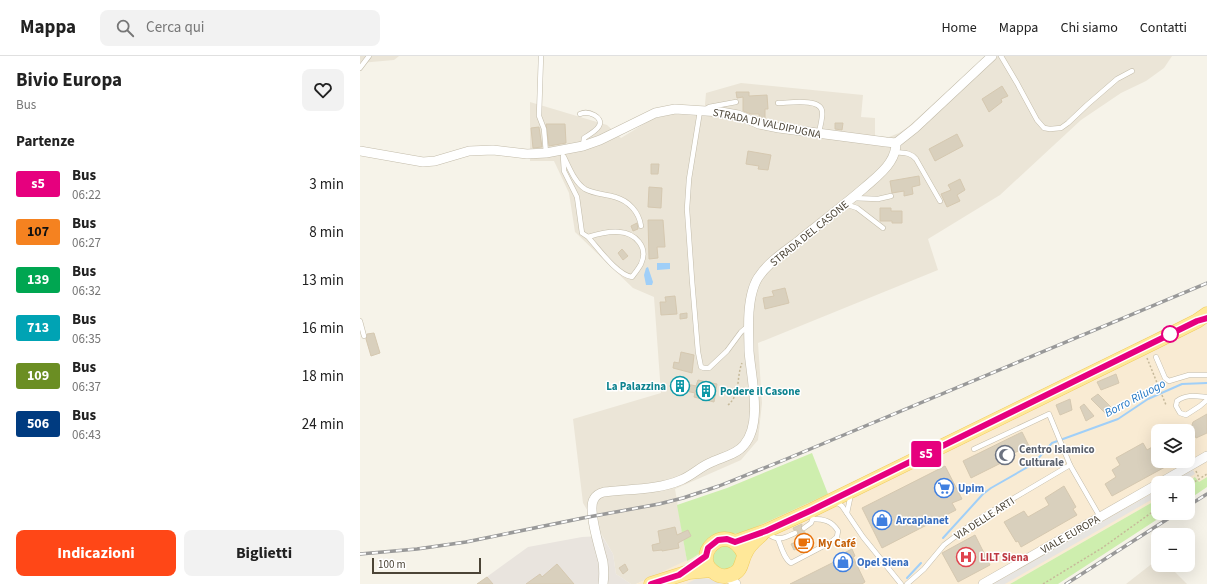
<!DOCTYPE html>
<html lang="it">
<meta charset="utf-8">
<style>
body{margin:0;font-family:"Source Sans 3",sans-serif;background:#f2f2f2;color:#222;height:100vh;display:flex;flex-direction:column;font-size:15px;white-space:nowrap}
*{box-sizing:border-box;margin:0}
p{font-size:13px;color:#767676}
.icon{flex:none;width:22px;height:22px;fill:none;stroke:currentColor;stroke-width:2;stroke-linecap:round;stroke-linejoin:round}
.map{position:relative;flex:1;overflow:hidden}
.details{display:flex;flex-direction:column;background:#fff;width:360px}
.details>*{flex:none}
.badge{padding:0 8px;border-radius:3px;font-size:14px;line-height:26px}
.fabs{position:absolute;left:791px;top:368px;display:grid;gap:8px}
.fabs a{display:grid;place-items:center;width:44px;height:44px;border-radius:8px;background:#fff;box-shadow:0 4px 16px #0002;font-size:20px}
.scale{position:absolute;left:12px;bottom:10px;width:109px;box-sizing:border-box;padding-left:4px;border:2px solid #4b4436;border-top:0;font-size:11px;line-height:14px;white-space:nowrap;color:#4b4436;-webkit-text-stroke:3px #fff;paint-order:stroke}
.map>.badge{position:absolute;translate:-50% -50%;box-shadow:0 0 0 2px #fff}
h2{padding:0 16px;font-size:15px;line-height:36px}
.round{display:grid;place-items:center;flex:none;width:42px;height:42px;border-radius:8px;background:#f2f2f2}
.summary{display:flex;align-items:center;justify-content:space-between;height:68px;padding:0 16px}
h1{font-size:19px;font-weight:700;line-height:30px}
.action{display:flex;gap:8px;margin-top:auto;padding:8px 16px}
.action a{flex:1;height:46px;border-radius:8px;background:#ff4717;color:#fff;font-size:16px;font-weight:700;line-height:46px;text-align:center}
.action a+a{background:#f2f2f2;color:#222}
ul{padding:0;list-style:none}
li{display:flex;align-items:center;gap:12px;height:48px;padding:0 16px}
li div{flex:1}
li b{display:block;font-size:15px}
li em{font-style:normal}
li .badge{min-width:44px;font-weight:700;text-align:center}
header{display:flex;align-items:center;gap:24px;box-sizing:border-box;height:56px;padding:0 20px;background:#fff;border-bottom:1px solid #e0e0e0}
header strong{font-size:19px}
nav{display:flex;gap:22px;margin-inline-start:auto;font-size:14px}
.search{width:280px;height:36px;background:#f2f2f2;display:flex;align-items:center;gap:10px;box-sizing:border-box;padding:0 14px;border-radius:8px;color:#767676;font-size:15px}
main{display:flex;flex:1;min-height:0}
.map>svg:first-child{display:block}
</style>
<header>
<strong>Mappa</strong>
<div class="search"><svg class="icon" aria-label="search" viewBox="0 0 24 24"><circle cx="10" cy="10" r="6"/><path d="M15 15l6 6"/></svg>Cerca qui</div>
<nav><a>Home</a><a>Mappa</a><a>Chi siamo</a><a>Contatti</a></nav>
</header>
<main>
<section class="details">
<div class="summary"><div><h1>Bivio Europa</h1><p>Bus</p></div><a class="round"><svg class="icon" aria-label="heart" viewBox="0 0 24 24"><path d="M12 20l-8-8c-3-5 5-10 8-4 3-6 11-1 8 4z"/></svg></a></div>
<h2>Partenze</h2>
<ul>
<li><span class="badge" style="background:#e6007e;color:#fff">s5</span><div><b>Bus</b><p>06:22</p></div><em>3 min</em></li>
<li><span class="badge" style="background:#f58220;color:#111">107</span><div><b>Bus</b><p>06:27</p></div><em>8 min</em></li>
<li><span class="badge" style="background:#00a651;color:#fff">139</span><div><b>Bus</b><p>06:32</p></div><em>13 min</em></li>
<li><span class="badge" style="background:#00a3b4;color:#fff">713</span><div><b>Bus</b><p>06:35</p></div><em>16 min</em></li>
<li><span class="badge" style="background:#6b8e23;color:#fff">109</span><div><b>Bus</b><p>06:37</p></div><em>18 min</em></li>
<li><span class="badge" style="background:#003b80;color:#fff">506</span><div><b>Bus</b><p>06:43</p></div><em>24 min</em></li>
</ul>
<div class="action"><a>Indicazioni</a><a>Biglietti</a></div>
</section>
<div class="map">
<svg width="847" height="528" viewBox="0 0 847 528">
<rect width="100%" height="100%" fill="#f6f3e9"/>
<g fill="#ebe5d7">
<path d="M0,0h39l-5,4 -34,3z"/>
<path d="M626,0h186l-8,12 -18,13 -25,12 -40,27 -81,75 -72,44 10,31 -180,73 4,60 -4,37 -17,20 -66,29 12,72 -51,23h-5l-15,-10 -3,-20 -30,-51 -10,-84 88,-26 -7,-96 -21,-9 -58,-56 -6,-39 -15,-32h-24v-59l77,23 14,13 31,-19 20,-5 32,2 2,-23 35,-10 122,12 -2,22 14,1v18l14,1 10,-4 9,-6z"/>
<path d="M798,503v6h10l19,19h-61z"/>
</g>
<path fill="#f9ebd3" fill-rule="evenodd" d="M847,252v169l-8,6 -4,-6 -10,6h-27v16l-148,85h-374l62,-29 3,-1 8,-13 119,-47 240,-116zM798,375h30v30h-30z"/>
<path fill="#e9e4de" d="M242,480l11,18 3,20 15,10h-154l51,-37 54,-10z"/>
<g fill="#ceeeae">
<path d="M452,397l16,41 -83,38c-6,2 -14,1 -19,4 -14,7 -25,18 -39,25l-10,-56 50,-17z"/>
<path d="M835,421l4,5 8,-5v10l-19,13v-17h-3z"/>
<path d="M798,443v14h9l-109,71h-48z"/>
<circle cx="365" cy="502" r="12"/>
</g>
<g fill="#e7e5e1">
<path d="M833,414l2,4 -15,9h-10z"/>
<path d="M798,434v6l-153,88h-12z"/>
<path d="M340,521l14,3 8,4h-36z"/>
</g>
<g fill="#a0cff8">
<path d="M297,207h13v6l-13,1z"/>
<path d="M288,211l5,15 -1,3h-6l-2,-10 2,-7z"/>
</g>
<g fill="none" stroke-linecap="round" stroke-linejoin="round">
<g stroke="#a0cff8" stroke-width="2">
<path d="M583,482l40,-44 8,-6 42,-24 19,-21 66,-24 30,-20 34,-15 25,-1"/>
<path d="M547,522l14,-15"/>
</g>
</g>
<g fill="#d9d0bd" stroke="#d5c8b0">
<path d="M642,30l6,10 -7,3 1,3 -13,10 -7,-13z"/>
<path d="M376,36h13v4l18,-1 1,14h-3v10l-6,-2v-3h-8l-8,-3v-14l-6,1z"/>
<path d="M475,67h8l-1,7 -7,-1z"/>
<path d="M186,68h19l1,19 -17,3z"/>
<path d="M179,71l3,20 -9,1 -2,-20z"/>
<path d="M597,78l6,12 -28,15 -6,-12z"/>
<path d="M388,95l23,4 -3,15 -10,-1 1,-3 -13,-2z"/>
<path d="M291,108h8l-1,10h-7z"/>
<path d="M559,120l1,9 -8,2 1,7 -9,2v-5l-12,2 -2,-12z"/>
<path d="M600,123l5,11 -8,5 3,6 -13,6 -6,-13 10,-4 -3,-5z"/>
<path d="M289,131l13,1 -1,20 -13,-1z"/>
<path d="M520,152h11v3h11v12h-10v-2h-12z"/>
<path d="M288,164h15l2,27h-8l1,11 -9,1z"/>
<path d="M277,167l1,6 -5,2 -2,-5z"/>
<path d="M262,193l6,7 -5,4 -5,-7z"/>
<path d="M425,232l4,15 -24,6 -2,-11 11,-2 -2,-5z"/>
<path d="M315,240l2,18 -16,1 -1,-13h6l-1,-5z"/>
<path d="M327,257v5l-7,1v-5z"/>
<path d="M14,277l6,20 -9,3 -5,-17 1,-5z"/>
<path d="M321,296l13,3 -2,18 -19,-5 1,-6 5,1z"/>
<path d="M756,318l3,9 -18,7 -4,-8z"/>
<path d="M338,324l19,4 -3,18 -20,-5 1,-4 -23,-5 1,-7 23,5z"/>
<path d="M738,338l16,16 -7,5 -16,-16z"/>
<path d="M710,343l2,11 -12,5 -4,-10z"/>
<path d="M724,348l10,12 -8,5 -6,-14z"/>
<path d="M847,358v19l-11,5 -5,-10 2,-6z"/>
<path d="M662,376l7,14 -15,7 1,3 -44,22 -8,-17z"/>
<path d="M783,387l4,7 7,-4 4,8v7h18l-64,35 -7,-12 11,-7 -4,-7 8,-5 -4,-7z"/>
<path d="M585,410l17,33 -10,4 4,7 -74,38 -20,-40z"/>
<path d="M704,430l12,21 -3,2 4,6 -56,32 -3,-6 -2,1 -12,-20 20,-11 4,6 21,-12 -4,-7z"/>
<path d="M442,468l-1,6 4,2 2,5 2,-1 4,9 -12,5 -2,-2 -5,2 -3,-6 8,-3 -2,-5 2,-3 -2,-3h-3l-1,-2z"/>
<path d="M315,471l2,8 11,-5 3,6 -13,7 1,5 -17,3v-1l-9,1 -1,-6 8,-2 -2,-12z"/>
<path d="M615,479l15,30 -32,17 -16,-29z"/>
<path d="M492,493l3,7 -2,1 12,25 -3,2h-72l56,-28 -2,-3z"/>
<path d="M197,508l17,20h-48l14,-10 2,3z"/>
<path d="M265,508l3,6 -5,4 -4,-6z"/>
<path d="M127,521l6,7h-16z"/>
</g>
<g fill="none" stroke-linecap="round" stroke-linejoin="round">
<defs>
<g id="lane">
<path d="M181,0l-2,60 5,13 2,24"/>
<path d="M641,0l16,27 20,37 7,8 6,1 11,-1 7,-5 19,-18 30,-26 15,-8"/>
<path d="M0,12l9,-12"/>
<path d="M418,47c11,0 42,-5 44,8 1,7 -2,15 -3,22"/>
<path d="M346,53l3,-2 27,-5"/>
<path d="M340,55l-11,68 -2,30 5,71 6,72 3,15 3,1h5l18,-17 14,-19 7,-6"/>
<path d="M220,58c8,-4 24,3 19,12 -2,4 -10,9 -15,12l-1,8"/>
<path d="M535,96c9,1 15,0 21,7l24,42"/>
<path d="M203,100l1,15 13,26 5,36 6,4c10,-3 21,-6 31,-5 16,1 30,15 22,32 -2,4 -6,9 -9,13 -15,-2 -34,-29 -44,-40"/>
<path d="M204,101c5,10 11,26 21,32 9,5 20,5 30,8 14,4 24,15 26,29"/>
<path d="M492,142l26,1 13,-3"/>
<path d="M485,148l12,4 26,20"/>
<path d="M0,265l4,15"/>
<path d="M796,301l9,21 4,3 20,-6h18"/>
<path d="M847,341c-11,-1 -21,-3 -30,4l-1,5 4,7 6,2 14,-9 7,-6"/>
<path d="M614,393l75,-35 21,51 30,52"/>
<path d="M476,446l6,4 21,31 38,47"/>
<path d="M487,457l4,-19"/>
<path d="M444,472l7,-5 2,-5"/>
<path d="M407,477c11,9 17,5 28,0"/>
<path d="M418,483c3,7 6,20 13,24l40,-21 6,-5 1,-6c-6,-10 -14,-12 -25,-12"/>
<path d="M547,528l17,-15 20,-24 21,-16 17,-12 88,-52"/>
</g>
<g id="street">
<path d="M536,87l19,-15 77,-72"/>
<path d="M0,95l63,11 12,-1 34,-10 24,-1 34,4 19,-1 37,-7 17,-6 55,-27 20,-4 46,3 17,3 21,9 20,4 107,14 10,1"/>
<path d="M800,427l47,-27"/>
<path d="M363,520l6,2 7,6"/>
<path d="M243,528c1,-7 1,-14 0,-22 -3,-13 -16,-53 -9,-63 2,-4 6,-6 10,-7 25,-3 54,-2 77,-12 12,-5 20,-14 31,-18 11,-5 25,-8 32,-17 19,-22 7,-67 5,-94 0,-13 -1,-26 0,-39 1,-13 3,-27 11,-37 9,-13 24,-23 36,-32 23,-19 46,-36 68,-55 9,-8 20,-16 26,-26 4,-6 6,-12 6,-19"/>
<path d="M623,528l175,-100"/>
</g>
<g id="primary">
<path d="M375,486l31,-11 46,-21 343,-168 42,-21 10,-7"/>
<path d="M384,498c-19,-37 -55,4 -29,19 5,4 12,4 18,1 9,-4 8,-12 12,-20 3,-8 10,-14 16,-19"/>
<path d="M291,528l38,-12 22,-2"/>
</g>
</defs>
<use href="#lane" stroke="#c3bcaa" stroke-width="5.5"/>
<use href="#street" stroke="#c3bcaa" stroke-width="10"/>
<use href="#primary" stroke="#f0cc5d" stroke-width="15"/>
<g stroke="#c6b99a" stroke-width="1.5" stroke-dasharray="2 2" stroke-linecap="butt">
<path d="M787,302l19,47"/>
<path d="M368,349c13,-11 8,-27 14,-42"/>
<path d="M836,415l3,7"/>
<path d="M828,430l19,-12"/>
<path d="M683,528l59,-36 56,-40"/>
</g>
<use href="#lane" stroke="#fff" stroke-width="4.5"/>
<use href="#street" stroke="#fff" stroke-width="9"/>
<use href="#primary" stroke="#ffe899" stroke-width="14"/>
<defs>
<g id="rail">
<path d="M828,450l19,-12"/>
<path d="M0,498l57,-5 49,-7 117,-24 76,-14 24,-6 36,-12 65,-26 423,-177"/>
<path d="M706,528l111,-71"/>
</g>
</defs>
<use href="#rail" stroke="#999" stroke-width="3.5"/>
<use href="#rail" stroke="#fff" stroke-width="2" stroke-dasharray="6" stroke-linecap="butt"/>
</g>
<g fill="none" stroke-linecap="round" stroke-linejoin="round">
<defs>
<path id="line" d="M291,528l28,-9 27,-19 2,-8 10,-8 9,-1 8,3 31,-11 46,-21 385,-189 10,-3"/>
</defs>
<use href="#line" stroke="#fff" stroke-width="9"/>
<use href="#line" stroke="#e6007e" stroke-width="6"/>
</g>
<defs>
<symbol id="building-ring" viewBox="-11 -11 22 22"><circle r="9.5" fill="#fff" stroke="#0f9aa8" stroke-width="1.5"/><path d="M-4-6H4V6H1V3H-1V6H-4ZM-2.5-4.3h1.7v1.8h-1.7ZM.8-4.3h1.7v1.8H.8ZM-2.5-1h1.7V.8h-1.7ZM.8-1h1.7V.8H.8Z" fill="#0f9aa8"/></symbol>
<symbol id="mosque-ring" viewBox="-11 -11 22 22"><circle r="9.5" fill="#fff" stroke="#6b7280" stroke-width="1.5"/><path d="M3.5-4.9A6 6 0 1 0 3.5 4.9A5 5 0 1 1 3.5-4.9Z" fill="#6b7280"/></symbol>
<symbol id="supermarket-ring" viewBox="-11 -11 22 22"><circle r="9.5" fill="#fff" stroke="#3f7fe0" stroke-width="1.5"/><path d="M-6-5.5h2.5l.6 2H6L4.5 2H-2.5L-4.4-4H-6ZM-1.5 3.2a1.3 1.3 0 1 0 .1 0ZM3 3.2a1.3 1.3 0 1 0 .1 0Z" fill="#3f7fe0"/></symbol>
<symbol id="shop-ring" viewBox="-11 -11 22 22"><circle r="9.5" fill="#fff" stroke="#3f7fe0" stroke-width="1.5"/><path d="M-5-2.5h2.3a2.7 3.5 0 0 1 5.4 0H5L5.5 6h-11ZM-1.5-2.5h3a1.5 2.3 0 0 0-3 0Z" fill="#3f7fe0"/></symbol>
<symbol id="cafe-ring" viewBox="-11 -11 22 22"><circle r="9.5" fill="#fff" stroke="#e8710a" stroke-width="1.5"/><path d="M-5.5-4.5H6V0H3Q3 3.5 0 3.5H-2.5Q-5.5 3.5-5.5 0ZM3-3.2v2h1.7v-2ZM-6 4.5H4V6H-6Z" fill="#e8710a"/></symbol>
<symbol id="hospital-ring" viewBox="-11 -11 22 22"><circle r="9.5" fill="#fff" stroke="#e0444e" stroke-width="1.5"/><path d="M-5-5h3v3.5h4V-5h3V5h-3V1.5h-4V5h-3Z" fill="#e0444e"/></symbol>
</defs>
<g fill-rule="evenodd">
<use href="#building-ring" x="309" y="319" width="22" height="22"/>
<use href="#building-ring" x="335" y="324" width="22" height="22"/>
<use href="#mosque-ring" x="634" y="388" width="22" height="22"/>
<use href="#supermarket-ring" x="573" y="421" width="22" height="22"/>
<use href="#shop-ring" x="511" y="453" width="22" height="22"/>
<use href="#cafe-ring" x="433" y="476" width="22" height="22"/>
<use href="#hospital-ring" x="595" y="490" width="22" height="22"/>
<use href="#shop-ring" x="472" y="495" width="22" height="22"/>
</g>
<circle fill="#fff" stroke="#e6007e" stroke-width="2" cx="810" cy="278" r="8"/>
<g text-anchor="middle" stroke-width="3" stroke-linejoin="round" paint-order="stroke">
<g font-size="11" fill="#4b4436" stroke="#fff">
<text transform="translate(407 67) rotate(12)" y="4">STRADA DI VALDIPUGNA</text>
<text transform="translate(449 177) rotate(-39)" y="4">STRADA DEL CASONE</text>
<text transform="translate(624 462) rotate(-33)" y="4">VIA DELLE ARTI</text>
<text transform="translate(710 478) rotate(-30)" y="4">VIALE EUROPA</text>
</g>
<g font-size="11" font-weight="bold" fill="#0d838f" stroke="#fff" text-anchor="end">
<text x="306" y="334">La Palazzina</text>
<text x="360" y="339" text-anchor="start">Podere il Casone</text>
</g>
<g font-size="11" font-weight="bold" fill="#5b616d" stroke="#fff" text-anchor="start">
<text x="659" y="397">Centro Islamico<tspan x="659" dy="13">Culturale</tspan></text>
</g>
<g font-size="11" font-weight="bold" fill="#366cbe" stroke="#fff" text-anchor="start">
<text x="598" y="436">Upim</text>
<text x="536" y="468">Arcaplanet</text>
<text x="497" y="510">Opel Siena</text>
</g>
<g font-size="11" font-weight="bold" fill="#c56008" stroke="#fff" text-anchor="start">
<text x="458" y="491">My Café</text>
</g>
<g font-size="11" font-weight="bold" fill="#be3a42" stroke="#fff" text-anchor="start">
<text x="620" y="505">LILT Siena</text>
</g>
<g font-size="12" font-style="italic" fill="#2377c4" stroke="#fff">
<text transform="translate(775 342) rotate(-28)" y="4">Borro Riluogo</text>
</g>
</g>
</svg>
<div class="fabs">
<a><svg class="icon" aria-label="layers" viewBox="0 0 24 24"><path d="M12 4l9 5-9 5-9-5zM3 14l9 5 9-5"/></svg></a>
<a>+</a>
<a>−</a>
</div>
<div class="scale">100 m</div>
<b class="badge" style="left:566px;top:398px;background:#e6007e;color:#fff">s5</b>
</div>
</main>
